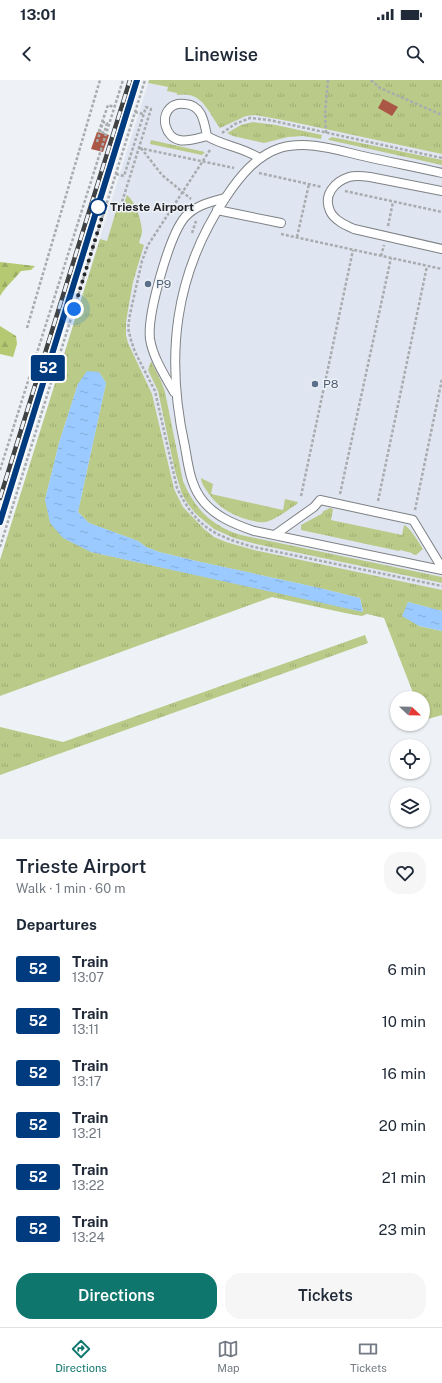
<!DOCTYPE html>
<meta charset="utf-8">
<style>
body{margin:0;font-family:"Public Sans",sans-serif;background:#f6f6f7;color:#1f2937;height:100vh;display:flex;flex-direction:column;font-size:15px;white-space:nowrap}
*{box-sizing:border-box;margin:0}
p{font-size:13px;color:#747a83}
.icon{flex:none;width:22px;height:22px;fill:none;stroke:currentColor;stroke-width:2;stroke-linecap:round;stroke-linejoin:round}
.map{position:relative;height:759px;overflow:hidden}
.panel{display:flex;flex-direction:column;background:#fff;flex:1}
.panel>*{flex:none}
.badge{padding:0 8px;border-radius:3px;font-size:14px;line-height:26px}
.needle{width:26px;rotate:112deg}
.tools{position:absolute;left:390px;top:611px;display:grid;gap:8px}
.tools a{display:grid;place-items:center;width:40px;height:40px;border-radius:50%;background:#fff;box-shadow:0 1px 3px #0004;font-size:20px}
.you{position:absolute;width:20px;height:20px;margin:-10px;border:3px solid #fff;border-radius:50%;background:#1a73e8;box-shadow:0 0 0 6px #1a73e833}
.map>.badge{position:absolute;translate:-50% -50%;box-shadow:0 0 0 2px #fff}
h2{padding:0 16px;font-size:15px;line-height:36px}
.round{display:grid;place-items:center;flex:none;width:42px;height:42px;border-radius:16px;background:#f6f6f7}
.headline{display:flex;align-items:center;justify-content:space-between;height:68px;padding:0 16px}
h1{font-size:19px;font-weight:600;line-height:30px}
.primary-button{display:flex;gap:8px;margin-top:auto;padding:8px 16px}
.primary-button a{flex:1;height:46px;border-radius:16px;background:#0f766e;color:#fff;font-size:16px;font-weight:600;line-height:46px;text-align:center}
.primary-button a+a{background:#f6f6f7;color:#1f2937}
ul{padding:0;list-style:none}
li{display:flex;align-items:center;gap:12px;height:52px;padding:0 16px}
li div{flex:1}
li b{display:block;font-size:15px}
li em{font-style:normal}
li .badge{min-width:44px;font-weight:700;text-align:center}
.status{display:flex;justify-content:space-between;align-items:center;height:28px;padding:0 20px;background:#fff;direction:ltr}
.status svg{height:11px;fill:currentColor}
header{display:flex;justify-content:space-between;align-items:center;height:52px;padding:0 16px;background:#fff;font-size:18px;font-weight:600}
.tab-bar{display:flex;justify-content:space-around;align-items:center;height:56px;border-top:1px solid #e0e1e3;background:#fff;font-size:11px;color:#747a83}
.tab-bar a{display:grid;justify-items:center;gap:2px}
.tab-bar .selected{color:#0f766e}
.map>svg:first-child{display:block}
</style>
<div class="status"><b>13:01</b><svg viewBox="0 0 49 12"><path d="M0 12V9h3v3zM5 12V6h3v6zM10 12V3h3v9zM15 12V0h3v12zM26 1h20v11H26zM47 4h2v5h-2z"/></svg></div>
<header><svg class="icon" aria-label="back" viewBox="0 0 24 24"><path d="M15 5l-7 7 7 7"/></svg>Linewise<svg class="icon" aria-label="search" viewBox="0 0 24 24"><circle cx="10" cy="10" r="6"/><path d="M15 15l6 6"/></svg></header>
<div class="map">
<svg width="442" height="759" viewBox="0 0 442 759">
<defs>
<pattern id="grass-tufts" width="24" height="20" patternUnits="userSpaceOnUse"><rect width="24" height="20" fill="#baca88"/><path d="M3 7l-1-3M5 7V3M7 7l1-3M15 17l-1-3M17 17v-4M19 17l1-3" fill="none" stroke="#a0ad75"/></pattern>
<pattern id="forest-firs" width="22" height="20" patternUnits="userSpaceOnUse"><rect width="22" height="20" fill="#b5c973"/><path d="M5 1l3.5 6h-7zM16 11l3.5 6h-7z" fill="#9cac64"/></pattern>
<pattern id="water-ripples" width="26" height="14" patternUnits="userSpaceOnUse"><rect width="26" height="14" fill="#9acaff"/><path d="M2 4q2-2 4 0t4 0M15 11q2-2 4 0t4 0" fill="none" stroke="#85addb"/></pattern>
</defs>
<rect width="100%" height="100%" fill="#eef2f6"/>
<path fill="#dfe6f1" d="M148,3l294,63v485l-75,-17 -5,2 -90,-19 -272,-37z"/>
<g fill="url(#grass-tufts)" fill-rule="evenodd">
<path d="M149,0h293v74l-154,-33 -33,-6 -9,1 -26,12c-13,-17 -17,-37 -43,-33v-2l-10,-2 1,-4 -20,-4z"/>
<path d="M253,42l23,3 46,10 -1,4 -18,-3 -15,1 -24,6 -31,-7 -6,-3 14,-8z"/>
<path d="M332,57l110,23v5l-113,-25 -1,-1z"/>
<path d="M151,60l54,12 -3,3 -52,-11z"/>
<path d="M127,115c9,8 14,24 15,36 0,4 -2,8 -3,12l5,2 -11,37 -4,22 -3,18v13l2,8 24,51 22,95 9,18 21,22 10,8 12,5 28,8 188,40v21l-34,-9 11,24 23,5v84l-18,5 -1,-22h-8l-31,-80 -17,-4 -5,2 -17,-3 -73,-16 -272,99v-136l100,-321 7,2 10,-33 5,1zM99,292l7,11 -28,129 11,11 49,18 8,6 13,5 37,9 119,26 45,11 3,13 -272,-59 -46,-52 14,-57 19,-59z"/>
<path d="M151,281l10,20 4,11 18,89c12,28 28,45 58,54l201,42v6l-186,-39 -22,-6 -20,-9 -18,-15 -8,-10 -6,-10 -7,-23 -17,-80 -10,-21z"/>
<path d="M201,398l12,6 -2,10 72,16 2,-11 13,3 -1,2c-8,5 -23,17 -32,18 -5,1 -11,-1 -16,-2 -18,-5 -32,-13 -42,-29 -3,-4 -6,-9 -6,-13z"/>
<path d="M330,428l3,1 -2,11 71,15 2,-10c5,1 16,19 19,24l-7,6 -4,-1v-1l-12,-3 -1,1 -98,-21v-5l22,-12 -1,-1z"/>
<path d="M365,555l3,8 -368,132v-48l63,15z"/>
</g>
<g fill="url(#forest-firs)">
<path d="M0,182l35,4 -4,4 -10,1c-7,9 -15,15 -21,25z"/>
<path d="M0,246l16,10 1,8 -4,13 -13,-3z"/>
</g>
<g fill="url(#water-ripples)">
<path d="M87,291l12,1 7,11 -28,129 11,11 49,18 8,6 13,5 37,9 119,26 45,11 3,14 -272,-60 -28,-14 -13,-15 -5,-23 14,-57 19,-59z"/>
<path d="M408,522l34,9v20l-23,-5 -17,-10z"/>
</g>
<g fill="#ab5746">
<path d="M383,19l15,8 -6,9 -14,-8z"/>
<path d="M97,52l12,3 -6,17 -12,-3z"/>
</g>
<g fill="none" stroke-linecap="round" stroke-linejoin="round">
<defs>
<g id="lane">
<path d="M207,56c-9,2 -19,6 -28,4 -13,-3 -19,-22 -9,-32 4,-4 9,-5 15,-4 17,1 19,17 22,32 16,10 36,11 52,22"/>
<path d="M442,93c-26,-6 -53,-11 -79,-17 -27,-6 -56,-16 -83,-8 -24,8 -40,28 -54,49 -52,77 -61,160 -41,250 3,17 5,35 15,50 13,19 34,27 54,34l188,39"/>
<path d="M442,111l-72,-14c-7,-1 -15,-2 -21,0 -15,5 -26,18 -19,34 4,9 15,14 24,18l88,20"/>
<path d="M217,130l64,13"/>
<path d="M174,312c-9,-16 -21,-34 -24,-53 -3,-24 19,-103 35,-122 11,-12 25,-15 40,-19"/>
<path d="M276,454l38,-27 6,-7 93,20 29,48"/>
</g>
</defs>
<use href="#lane" stroke="#7e8185" stroke-width="10"/>
<g stroke="#a9acaf" stroke-width="2.5" stroke-dasharray="3 2" stroke-linecap="butt">
<path d="M371,0l9,8 62,27"/>
<path d="M135,32l8,2"/>
<path d="M222,53l13,-9 15,-6 19,2 173,38"/>
<path d="M326,53l-1,-19 3,-34"/>
<path d="M97,62l6,-20 4,1 -3,10 -5,-2 9,-26 6,2"/>
<path d="M139,68l95,20"/>
<path d="M141,68l21,27 29,24"/>
<path d="M210,70l-62,95 -6,16 -12,53 -2,14 3,12 4,12 20,39 22,97c19,39 37,48 77,59l188,39"/>
<path d="M259,93l63,14"/>
<path d="M116,94l8,2 22,-69 5,2 -29,93"/>
<path d="M345,111l97,21"/>
<path d="M388,146l5,-24"/>
<path d="M192,153l4,-12"/>
<path d="M281,154l161,35"/>
<path d="M297,157l12,-53"/>
<path d="M381,176l3,-11"/>
<path d="M27,248l73,-248"/>
<path d="M0,390l123,-390"/>
<path d="M340,414l51,-236"/>
<path d="M301,416l52,-246"/>
<path d="M378,421l49,-235"/>
<path d="M415,430l27,-131"/>
<path d="M0,467l145,-467"/>
</g>
<use href="#lane" stroke="#fff" stroke-width="8"/>
<defs>
<g id="rail">
<path d="M0,418l130,-418"/>
<path d="M0,442l137,-442"/>
</g>
</defs>
<use href="#rail" stroke="#3f4143" stroke-width="4.5"/>
<use href="#rail" stroke="#eef2f6" stroke-width="3" stroke-dasharray="9" stroke-linecap="butt"/>
</g>
<g fill="none" stroke-linecap="round" stroke-linejoin="round">
<defs>
<path id="line" d="M0,442l137,-442"/>
</defs>
<use href="#line" stroke="#fff" stroke-width="9"/>
<use href="#line" stroke="#003b80" stroke-width="6"/>
<path stroke="#242527" stroke-width="4" stroke-dasharray="0 7.2" d="M74,229l32,-105 -8,3"/>
</g>
<circle fill="#fff" stroke="#003b80" stroke-width="2" cx="98" cy="127" r="8"/>
<g fill="#5c6f8a" stroke="#eef2f6" stroke-width="1.5">
<circle cx="148" cy="204" r="4"/>
<circle cx="315" cy="304" r="4"/>
</g>
<g text-anchor="middle" stroke-width="3" stroke-linejoin="round" paint-order="stroke">
<g font-size="12" font-weight="bold" fill="#242527" stroke="#eef2f6" text-anchor="start">
<text x="110" y="131">Trieste Airport</text>
</g>
<g font-size="12" fill="#4e5e75" stroke="#eef2f6" text-anchor="start">
<text x="156" y="208">P9</text>
<text x="323" y="308">P8</text>
</g>
</g>
</svg>
<div class="tools">
<a><svg class="needle" viewBox="-14 -14 28 28"><path d="M0-13l5 13h-10z" fill="#e53935"/><path d="M0 13l5-13h-10z" fill="#747a83"/></svg></a>
<a><svg class="icon" aria-label="locate" viewBox="0 0 24 24"><circle cx="12" cy="12" r="6"/><path d="M12 2v4M12 18v4M2 12h4M18 12h4"/></svg></a>
<a><svg class="icon" aria-label="layers" viewBox="0 0 24 24"><path d="M12 4l9 5-9 5-9-5zM3 14l9 5 9-5"/></svg></a>
</div>
<div class="you" style="left:74px;top:229px"></div>
<b class="badge" style="left:48px;top:288px;background:#003b80;color:#fff">52</b>
</div>
<section class="panel">
<div class="headline"><div><h1>Trieste Airport</h1><p>Walk · 1 min · 60 m</p></div><a class="round"><svg class="icon" aria-label="heart" viewBox="0 0 24 24"><path d="M12 20l-8-8c-3-5 5-10 8-4 3-6 11-1 8 4z"/></svg></a></div>
<h2>Departures</h2>
<ul>
<li><span class="badge" style="background:#003b80;color:#fff">52</span><div><b>Train</b><p>13:07</p></div><em>6 min</em></li>
<li><span class="badge" style="background:#003b80;color:#fff">52</span><div><b>Train</b><p>13:11</p></div><em>10 min</em></li>
<li><span class="badge" style="background:#003b80;color:#fff">52</span><div><b>Train</b><p>13:17</p></div><em>16 min</em></li>
<li><span class="badge" style="background:#003b80;color:#fff">52</span><div><b>Train</b><p>13:21</p></div><em>20 min</em></li>
<li><span class="badge" style="background:#003b80;color:#fff">52</span><div><b>Train</b><p>13:22</p></div><em>21 min</em></li>
<li><span class="badge" style="background:#003b80;color:#fff">52</span><div><b>Train</b><p>13:24</p></div><em>23 min</em></li>
</ul>
<div class="primary-button"><a>Directions</a><a>Tickets</a></div>
</section>
<nav class="tab-bar">
<a class="selected"><svg class="icon" aria-label="directions" viewBox="0 0 24 24"><path d="M12 3l9 9-9 9-9-9zM9 14v-3h6M13 9l2 2-2 2"/></svg>Directions</a>
<a><svg class="icon" aria-label="map" viewBox="0 0 24 24"><path d="M3 6l6-2 6 2 6-2v14l-6 2-6-2-6 2zM9 4v14M15 6v14"/></svg>Map</a>
<a><svg class="icon" aria-label="tickets" viewBox="0 0 24 24"><path d="M3 7h18v10H3zM15 7v10"/></svg>Tickets</a>
</nav>
